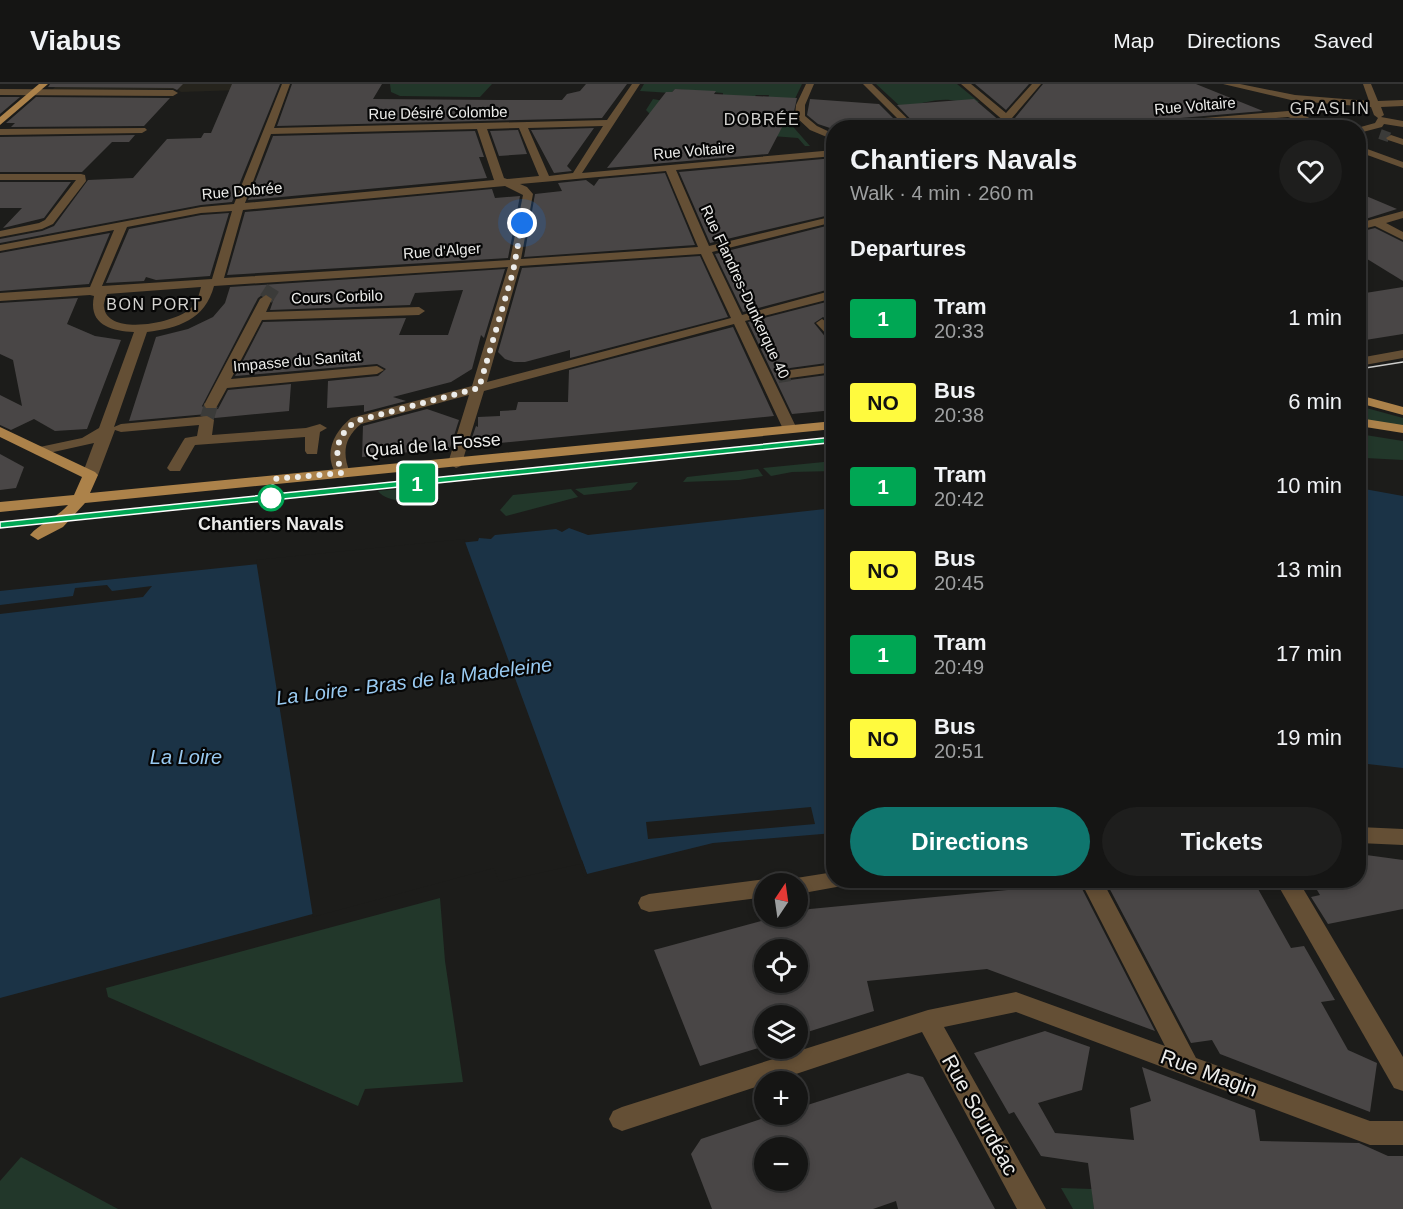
<!DOCTYPE html>
<meta charset="utf-8">
<style>
body{margin:0;font-family:Helvetica,sans-serif;background:#1e1e1d;color:#f1f3f6;height:100vh;display:flex;flex-direction:column;font-size:22px;white-space:nowrap}
*{box-sizing:border-box;margin:0}
p{font-size:20px;color:#9d9fa0}
.icon{flex:none;width:33px;height:33px;fill:none;stroke:currentColor;stroke-width:2;stroke-linecap:round;stroke-linejoin:round}
.map{position:relative;flex:1;overflow:hidden}
.side{position:absolute;left:826px;top:36px;width:540px;height:768px;display:flex;flex-direction:column;background:#151514;border-radius:24px;box-shadow:0 3px 9px #0003,0 0 0 2px #343434}
.side>*{flex:none}
.badge{padding:0 12px;border-radius:4px;font-size:21px;line-height:39px}
.needle{width:39px;rotate:13deg}
.controls{position:absolute;left:754px;top:789px;display:grid;gap:12px}
.controls a{display:grid;place-items:center;width:54px;height:54px;border-radius:50%;background:#151514;box-shadow:0 3px 9px #0003,0 0 0 2px #343434;font-size:30px}
.you{position:absolute;width:30px;height:30px;margin:-15px;border:4px solid #fff;border-radius:50%;background:#1a73e8;box-shadow:0 0 0 9px #1a73e833}
.map>.badge{position:absolute;translate:-50% -50%;box-shadow:0 0 0 3px #fff}
h2{padding:0 24px;font-size:22px;line-height:54px}
.round{display:grid;place-items:center;flex:none;width:63px;height:63px;border-radius:32px;background:#1e1e1d}
.head{display:flex;align-items:center;justify-content:space-between;height:102px;padding:0 24px}
h1{font-size:28px;font-weight:800;line-height:45px}
.cta{display:flex;gap:12px;margin-top:auto;padding:12px 24px}
.cta a{flex:1;height:69px;border-radius:36px;background:#0f766e;color:#fff;font-size:24px;font-weight:800;line-height:69px;text-align:center}
.cta a+a{background:#1e1e1d;color:#f1f3f6}
ul{padding:0;list-style:none}
li{display:flex;align-items:center;gap:18px;height:84px;padding:0 24px}
li div{flex:1}
li b{display:block;font-size:22px}
li em{font-style:normal}
li .badge{min-width:66px;font-weight:700;text-align:center}
header{display:flex;align-items:center;gap:36px;box-sizing:border-box;height:84px;padding:0 30px;background:#151514;border-bottom:2px solid #343434}
header strong{font-size:28px}
nav{display:flex;gap:33px;margin-inline-start:auto;font-size:21px}
.map>svg:first-child{display:block}
</style>
<header>
<strong>Viabus</strong>
<nav><a>Map</a><a>Directions</a><a>Saved</a></nav>
</header>
<div class="map">
<svg width="1403" height="1125" viewBox="0 0 1403 1125">
<rect width="100%" height="100%" fill="#1c1c1a"/>
<path fill="#26241d" d="M58,0h218l-2,5 -93,3 -4,-3 -125,1z"/>
<g fill="#22372a">
<path d="M390,0h102l-12,13h-9l-71,-1 -9,-4z"/>
<path d="M644,0h158l-10,21 -24,-6 1,-4h-13l-2,2 -31,-2v-2l-48,-4 -4,4 -31,-2z"/>
<path d="M876,0h81l22,18c-11,1 -19,-1 -29,-2 -16,-1 -32,4 -47,9z"/>
<path d="M653,15l125,23 10,-1 22,25h-5l-7,-8 -134,-10 -18,-18z"/>
<path d="M1359,322l44,12v8l-44,-6z"/>
<path d="M1359,350l44,7v19l-37,-2 -7,-7z"/>
<path d="M834,377v10l-42,1 -21,4 -8,-8z"/>
<path d="M758,385l5,7 -24,4 -56,2 4,-5z"/>
<path d="M638,398l-7,8 -47,5 -9,-6z"/>
<path d="M433,402c-11,16 -43,20 -55,5z"/>
<path d="M571,405l7,8 -72,19 -6,-6 13,-15z"/>
<path d="M440,814l5,63 18,121 -98,7 -7,17 -250,-109 -2,-9z"/>
<path d="M21,1073l97,52h-118v-28z"/>
<path d="M1061,1104l31,1 2,20h-21z"/>
</g>
<g fill="#1b3346" fill-rule="evenodd">
<path d="M1359,404l44,8v272l-44,-5z"/>
<path d="M834,424v294h-4l4,13v18l-121,10 -126,31 -5,-14 -87,5 -495,133v-407l478,-50 1,-3 12,1 4,-4 61,-6 6,3 7,-4 19,7zM811,723l4,17 -167,15 -2,-17z"/>
</g>
<g fill="#1c1c1a">
<path d="M464,455l124,338 -4,-1 -4,-12 -81,18 -5,-14 -181,49 -57,-357z"/>
<path d="M107,501l5,6 40,-5 -9,11 -143,17v-9l73,-9 2,-8z"/>
</g>
<g fill="#494646" fill-rule="evenodd">
<path d="M50,0h133l-6,6 -4,-2 -125,-1z"/>
<path d="M232,0h48l-48,118 -31,3 -201,38v-4l42,-8 12,-5 34,-46 45,-2 34,-39 34,-1 3,-5h7z"/>
<path d="M292,0h90l-9,15 126,1h63l5,-6 13,-3 6,-7h41l-25,34 -325,8z"/>
<path d="M975,0h54l-23,26z"/>
<path d="M1043,0h153l67,27 -142,12 -6,5h-90l-10,-10z"/>
<path d="M675,5l41,2 -2,3 83,4 -4,18 -4,-2 -21,40 -161,14 59,-76h6z"/>
<path d="M0,13h20l-20,17z"/>
<path d="M36,13l134,1 -26,28 -133,1 4,-4h-9z"/>
<path d="M810,15l69,5 24,24h-73l-12,-4 -11,-9z"/>
<path d="M974,15l34,29h-89l-22,-23z"/>
<path d="M1285,36l17,8h-109z"/>
<path d="M594,44l-27,38 5,5 -18,2 -23,-43z"/>
<path d="M518,46l9,24 -28,2 -9,-25z"/>
<path d="M475,47l9,26h-5l8,21 -239,22 25,-64z"/>
<path d="M135,51l-6,7h-17l-30,30h-82v-35z"/>
<path d="M834,74v56l-124,29 -31,-71z"/>
<path d="M665,89l30,72 -171,12 11,-63 27,-3 -4,-8 28,-3 8,6 5,-7z"/>
<path d="M0,98h71l-27,36 -41,10 19,-20h-22z"/>
<path d="M492,105l3,9 25,-2 -12,62 -281,17 18,-63z"/>
<path d="M1359,109l38,16 -38,12z"/>
<path d="M229,129l-19,63 -54,4 -10,-3 -2,4 -38,2 23,-54 72,-14z"/>
<path d="M834,140v64l-91,24 -28,-58z"/>
<path d="M1375,144l28,14v39l-44,-27v-22z"/>
<path d="M110,149l-21,51 -89,7v-38z"/>
<path d="M700,172l28,61 -158,41v-8l-45,12h-11l-9,-3 -7,-7 24,-84z"/>
<path d="M505,185l-21,69 -3,-3 -9,34 -21,13 -58,15 13,4 -42,11v-7l-37,3 1,-27 50,-5 8,-7 -9,-5 -142,12 28,-54 143,-4 -7,17h49l15,-45 -48,3 -5,12 -140,5 4,-12 -9,-5 -7,5 -56,108 4,4 12,-1 10,-19 63,-6 -2,27 -74,7 -8,-4 -78,7 27,-84 32,-8 25,-12 12,-14 5,-16z"/>
<path d="M1403,203v47l-44,7v-47z"/>
<path d="M78,214l-11,26 28,12 26,4 -34,89 -32,2 -21,-12 -23,11 -11,-5v-30l22,11 -9,-46 -13,-6v-51z"/>
<path d="M834,216v24l-11,-7 -9,6 13,16 7,1v22l-44,6 -9,5 9,7 44,-6v36l-42,4 -44,-92z"/>
<path d="M733,243l41,89 -305,30 7,-20 2,1v-10l22,-1v-5l16,-1 2,-8h50l1,-32z"/>
<path d="M427,325l32,11 -9,28 -88,9 1,-31z"/>
<path d="M0,370l24,13 -8,21 -16,2z"/>
<path d="M1359,770l44,6v49l-75,15 -17,-27 9,-2 -9,-15h48z"/>
<path d="M1105,796h148l38,68 13,-2 31,54 -14,2 27,48 29,13 -7,49 -150,-58 -8,-14 -21,3z"/>
<path d="M1079,799l76,148 -168,-62 -120,12 7,30 -76,24v-19h-33v30l-65,20 -46,-116 126,-34h18v-4l12,-3zM765,866h33v32h-33z"/>
<path d="M1045,947l45,16 -8,43 -44,13 17,30 79,7 -4,-32 21,-7 -9,-34 113,43 5,31 99,2 29,13h15v53h-309l-6,-46 -47,-7 -27,-44 -5,2 -35,-61z"/>
<path d="M908,989l15,4 72,132h-97l-2,-8 -23,8h-161l-21,-55 10,-15 75,-25h22v-6zM765,1064h33v32h-33z"/>
</g>
<g fill="none" stroke-linecap="round" stroke-linejoin="round">
<path stroke="#3b3b39" stroke-width="10" stroke-dasharray="10 5" stroke-linecap="butt" d="M1380,50l11,4"/>
<g stroke="#3b3b39" stroke-width="14" stroke-dasharray="14 7" stroke-linecap="butt">
<path d="M266,215l7,-11"/>
<path d="M778,292l12,-2"/>
<path d="M207,334l4,-13"/>
</g>
<g fill="#644f35" fill-rule="evenodd">
<path d="M282,0h8l-16,44 333,-8 25,-36h8l-58,89 252,-23v6l-158,14 33,76 125,-30v6l-122,30 30,63 92,-25v8l-89,23 52,108 -7,4 -7,-4 -49,-105 -250,67 -23,75 -5,2 -8,-5 21,-68 -108,29c-17,14 -19,29 -11,49l-8,5 -5,-2c-14,-22 -4,-43 14,-58l121,-32 36,-119 -294,19c-9,34 -36,42 -67,46l-33,95 7,-3 86,-8 7,4 -2,15 94,-7 14,-4 7,4 -7,4 -3,22h-10l-2,-3v-14l-110,8 -15,26h-10l-3,-3 16,-27 2,-3 12,-2 2,-11 -78,7 -6,-2 -17,45 -8,5 -8,-5 12,-32 -54,12 -5,-1 -2,-3 2,-3 47,-10 17,-10 35,-96c-24,-1 -46,-8 -40,-36l-4,-1 -90,6v-8l90,-6 24,-57 -114,21v-6l201,-38 33,-3zM603,42l-30,47 -24,3 -21,-48zM519,44l20,48 -32,3 -3,-1 -17,-49zM477,45l17,51 -249,23 26,-69zM666,87l32,76 -177,12 12,-65 -6,-7 -7,-3zM505,102l18,9 -13,65 -286,18 19,-68zM232,127l-20,68 -110,7 25,-59 74,-14zM701,170l30,64 -244,64 33,-116zM201,203c-2,8 -4,16 -10,21 -14,15 -84,29 -87,-1 -1,-3 2,-10 3,-13z"/>
<path d="M806,0h8l-9,21v11l12,10 17,8v6l-24,-10 -15,-14 1,-11z"/>
<path d="M863,0h9l45,44h-10z"/>
<path d="M961,0h10l35,29 26,-29h9l-29,34 11,10h-11z"/>
<path d="M1223,0h17l55,11 74,6 -6,-17h8l7,17 25,-1v6l-22,1 3,8 -3,2 22,4v6l-19,-3 -2,3 -23,6 -2,-5 18,-5 3,-5 -4,-3 -3,-8 -76,-6z"/>
<path d="M0,5l173,1 5,3 -5,3 -173,-1z"/>
<path d="M1288,27l13,3 30,14h-15l-28,-11 -127,11h-44l4,-3z"/>
<path d="M145,44l2,2 -5,3 -142,2v-6z"/>
<path d="M1391,51l12,4v6l-15,-5 -2,-2z"/>
<path d="M1359,62l44,16v6l-44,-16z"/>
<path d="M0,90h81l4,1 1,6 -33,43 -11,5 -42,8v-6l39,-8 6,-3 31,-40h-76z"/>
<path d="M1403,127v7l-17,5 17,9v8l-28,-14 -16,4v-7z"/>
<path d="M266,211l6,4 -6,13 153,-5 6,4 -6,4 -157,5 -31,59 146,-13 7,4 -7,4 -150,14 -11,20h-10l-2,-3 56,-106z"/>
<path d="M822,235l12,8v11l-5,-1 -13,-14z"/>
<path d="M1403,266v8l-44,8v-8z"/>
<path d="M834,280v8l-44,6 -7,-4 7,-4z"/>
<path d="M1359,743l44,2v16l-44,-2z"/>
<path d="M834,788v8h11l-3,6 -44,8v-10h-10l2,-5z"/>
<path d="M765,795l9,5h-9v13l-116,15 -8,-3 -3,-6 3,-6 8,-3z"/>
<path d="M1080,796h22l94,178 174,63h33v24h-33l-354,-133 -72,15 102,182h-29l-95,-177 -150,50h-7v2l-143,47 -9,-4 -4,-8 4,-8 9,-4 306,-97 88,-18 149,54z"/>
<path d="M1275,796h23l105,177v34l-9,-3z"/>
</g>
<g fill="#ac824a" fill-rule="evenodd">
<path d="M39,0h9l-48,41v-8z"/>
<path d="M1359,311l44,12v8l-44,-12z"/>
<path d="M1359,334l44,7v8l-44,-7z"/>
<path d="M834,337v8l-749,74 -22,24 -25,13 -8,-5c10,-12 27,-17 38,-30l-68,7v-10l74,-7 8,-18 -82,-40v-10l95,45 3,3 -8,18z"/>
</g>
<g stroke="#cececc" stroke-width="1.5">
<path d="M1359,285l44,-7"/>
<path d="M0,441l834,-85"/>
</g>
</g>
<path fill="#00a754" stroke="#fff" stroke-width="1.5" d="M834,353l3,1v4l-837,86v-6z"/>
<g fill="none" stroke-linecap="round" stroke-linejoin="round">
<path stroke="#ececea" stroke-width="6" stroke-dasharray="0 10.8" d="M271,414l3,-19 68,-6c-9,-22 -5,-38 14,-52l123,-33 34,-116 9,-49"/>
</g>
<circle fill="#fff" stroke="#00a754" stroke-width="3" cx="271" cy="414" r="12"/>
<g text-anchor="middle" stroke-width="4.5" stroke-linejoin="round" paint-order="stroke">
<g font-size="15" fill="#ececea" stroke="#060606">
<text transform="translate(1195 22) rotate(-5)" y="5">Rue Voltaire</text>
<text transform="translate(438 29) rotate(-1)" y="5">Rue Désiré Colombe</text>
<text transform="translate(694 67) rotate(-5)" y="5">Rue Voltaire</text>
<text transform="translate(242 107) rotate(-5)" y="5">Rue Dobrée</text>
<text transform="translate(442 167) rotate(-4)" y="5">Rue d'Alger</text>
<text transform="translate(745 208) rotate(65)" y="5">Rue Flandres-Dunkerque 40</text>
<text transform="translate(337 213) rotate(-2)" y="5">Cours Corbilo</text>
<text transform="translate(297 277) rotate(-5)" y="5">Impasse du Sanitat</text>
</g>
<g font-size="16" letter-spacing="1.5" fill="#d4d3d0" stroke="#060606">
<text x="1330" y="30">GRASLIN</text>
<text x="762" y="41">DOBRÉE</text>
<text x="154" y="226">BON PORT</text>
</g>
<g font-size="18" fill="#ececea" stroke="#060606">
<text transform="translate(433 361) rotate(-5)" y="6">Quai de la Fosse</text>
</g>
<g font-size="18" font-weight="bold" fill="#ececea" stroke="#060606">
<text x="271" y="446">Chantiers Navals</text>
</g>
<g font-size="20" font-style="italic" fill="#99caf1" stroke="#060606">
<text transform="translate(414 597) rotate(-7)" y="7">La Loire - Bras de la Madeleine</text>
<text x="186" y="680">La Loire</text>
</g>
<g font-size="21" fill="#ececea" stroke="#060606">
<text transform="translate(1209 989) rotate(20)" y="7">Rue Magin</text>
<text transform="translate(980 1031) rotate(61)" y="7">Rue Sourdéac</text>
</g>
</g>
</svg>
<div class="controls">
<a><svg class="needle" viewBox="-14 -14 28 28"><path d="M0-13l5 13h-10z" fill="#e53935"/><path d="M0 13l5-13h-10z" fill="#9d9fa0"/></svg></a>
<a><svg class="icon" aria-label="locate" viewBox="0 0 24 24"><circle cx="12" cy="12" r="6"/><path d="M12 2v4M12 18v4M2 12h4M18 12h4"/></svg></a>
<a><svg class="icon" aria-label="layers" viewBox="0 0 24 24"><path d="M12 4l9 5-9 5-9-5zM3 14l9 5 9-5"/></svg></a>
<a>+</a>
<a>−</a>
</div>
<div class="you" style="left:522px;top:139px"></div>
<b class="badge" style="left:417px;top:399px;background:#00a754;color:#fff">1</b>
<section class="side">
<div class="head"><div><h1>Chantiers Navals</h1><p>Walk · 4 min · 260 m</p></div><a class="round"><svg class="icon" aria-label="heart" viewBox="0 0 24 24"><path d="M12 20l-8-8c-3-5 5-10 8-4 3-6 11-1 8 4z"/></svg></a></div>
<h2>Departures</h2>
<ul>
<li><span class="badge" style="background:#00a754;color:#fff">1</span><div><b>Tram</b><p>20:33</p></div><em>1 min</em></li>
<li><span class="badge" style="background:#fffa3e;color:#111">NO</span><div><b>Bus</b><p>20:38</p></div><em>6 min</em></li>
<li><span class="badge" style="background:#00a754;color:#fff">1</span><div><b>Tram</b><p>20:42</p></div><em>10 min</em></li>
<li><span class="badge" style="background:#fffa3e;color:#111">NO</span><div><b>Bus</b><p>20:45</p></div><em>13 min</em></li>
<li><span class="badge" style="background:#00a754;color:#fff">1</span><div><b>Tram</b><p>20:49</p></div><em>17 min</em></li>
<li><span class="badge" style="background:#fffa3e;color:#111">NO</span><div><b>Bus</b><p>20:51</p></div><em>19 min</em></li>
</ul>
<div class="cta"><a>Directions</a><a>Tickets</a></div>
</section>
</div>
